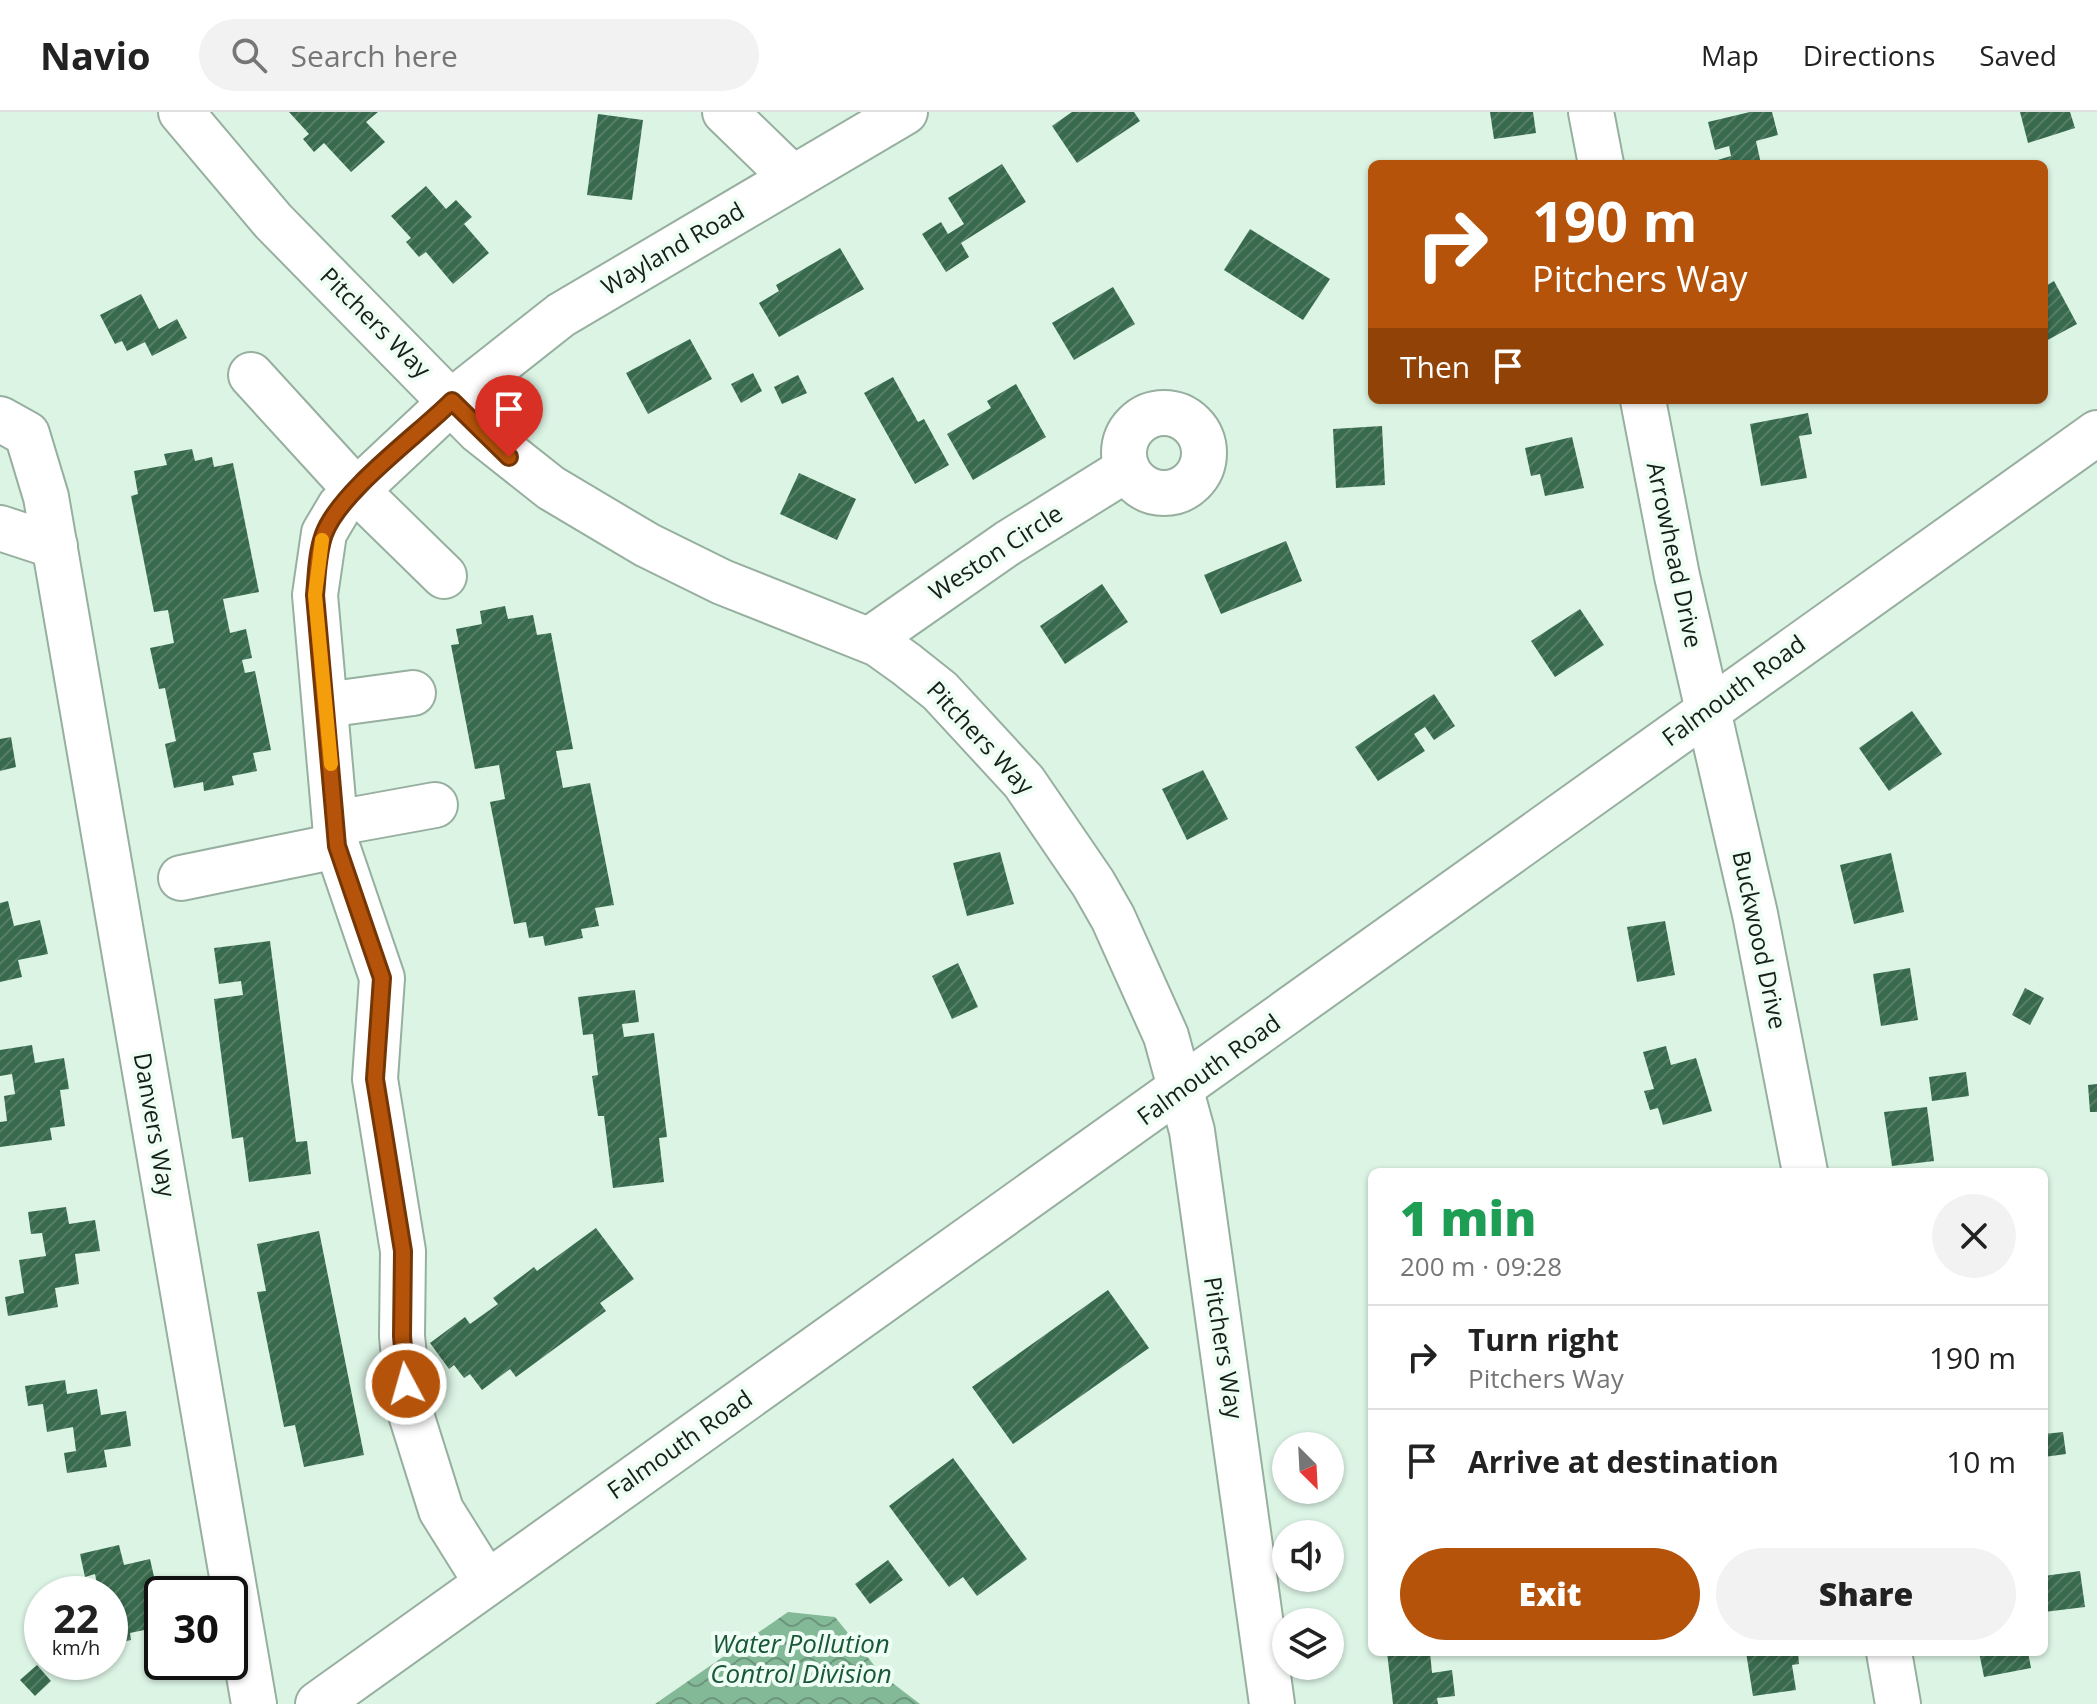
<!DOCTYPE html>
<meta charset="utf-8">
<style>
body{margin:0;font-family:"Open Sans",sans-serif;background:#f2f2f2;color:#222;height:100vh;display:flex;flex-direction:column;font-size:30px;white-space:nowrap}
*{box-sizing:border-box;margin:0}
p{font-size:26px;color:#767676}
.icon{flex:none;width:44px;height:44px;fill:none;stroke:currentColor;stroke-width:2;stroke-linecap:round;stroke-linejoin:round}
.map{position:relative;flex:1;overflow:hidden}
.drawer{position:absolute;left:1368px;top:1056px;width:680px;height:488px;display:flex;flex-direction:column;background:#fff;border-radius:12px;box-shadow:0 2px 6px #0004}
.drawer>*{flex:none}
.guide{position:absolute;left:1368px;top:48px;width:680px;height:244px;border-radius:12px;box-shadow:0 2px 6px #0004;background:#b45309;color:#fff;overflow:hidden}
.needle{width:52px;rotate:156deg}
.controls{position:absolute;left:1272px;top:1320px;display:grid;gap:16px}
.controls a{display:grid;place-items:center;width:72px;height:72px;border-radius:50%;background:#fff;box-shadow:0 2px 6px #0004;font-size:40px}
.speed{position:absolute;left:24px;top:1464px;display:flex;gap:16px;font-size:40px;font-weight:700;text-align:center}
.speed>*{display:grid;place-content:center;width:104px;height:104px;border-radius:50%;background:#fff;box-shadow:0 2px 6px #0004;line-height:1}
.speed small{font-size:20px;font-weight:400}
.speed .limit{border:4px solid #111;border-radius:12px;background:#fff;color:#111}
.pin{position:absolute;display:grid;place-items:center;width:68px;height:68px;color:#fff;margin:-82px -34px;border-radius:50% 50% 50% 0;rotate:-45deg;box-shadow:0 0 8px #0007}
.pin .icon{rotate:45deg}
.me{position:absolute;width:88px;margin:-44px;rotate:354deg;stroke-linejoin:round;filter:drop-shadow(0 0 6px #0008)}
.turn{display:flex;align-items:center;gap:28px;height:168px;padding:0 32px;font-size:36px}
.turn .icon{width:104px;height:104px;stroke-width:2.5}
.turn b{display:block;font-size:56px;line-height:68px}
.then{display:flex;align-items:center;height:76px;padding:0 32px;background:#0003;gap:16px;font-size:30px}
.round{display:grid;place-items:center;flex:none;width:84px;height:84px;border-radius:42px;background:#f2f2f2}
.headline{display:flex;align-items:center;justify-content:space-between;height:136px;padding:0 32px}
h1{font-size:48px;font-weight:800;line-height:60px;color:#1e9e55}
.action{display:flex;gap:16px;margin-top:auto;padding:16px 32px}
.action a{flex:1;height:92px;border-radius:48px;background:#b45309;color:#fff;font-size:32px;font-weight:800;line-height:92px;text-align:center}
.action a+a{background:#f2f2f2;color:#222}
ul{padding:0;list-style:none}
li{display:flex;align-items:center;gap:24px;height:104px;padding:0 32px;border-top:2px solid #e0e0e0}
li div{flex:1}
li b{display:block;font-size:30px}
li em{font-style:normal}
header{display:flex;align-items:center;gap:48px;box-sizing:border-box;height:112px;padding:0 40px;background:#fff;border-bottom:2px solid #e0e0e0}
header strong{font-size:38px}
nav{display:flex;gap:44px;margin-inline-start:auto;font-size:28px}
.search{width:560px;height:72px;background:#f2f2f2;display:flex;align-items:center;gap:20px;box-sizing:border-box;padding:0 28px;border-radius:44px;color:#767676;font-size:30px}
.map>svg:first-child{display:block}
.water{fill:url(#water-waves)}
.building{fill:url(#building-hatch)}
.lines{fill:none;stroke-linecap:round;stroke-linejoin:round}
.minor-casing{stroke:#97af9f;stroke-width:48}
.major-casing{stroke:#97af9f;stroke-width:48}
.minor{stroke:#fff;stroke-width:44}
.major{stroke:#fff;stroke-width:44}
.route-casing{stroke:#753606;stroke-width:20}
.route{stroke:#b45309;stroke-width:14}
.slow{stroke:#f59e0b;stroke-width:14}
.labels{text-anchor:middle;stroke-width:8;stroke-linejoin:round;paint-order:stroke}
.street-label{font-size:24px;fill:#161f19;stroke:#effef4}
.water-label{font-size:26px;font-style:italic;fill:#195737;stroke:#effef4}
</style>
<header>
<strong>Navio</strong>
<div class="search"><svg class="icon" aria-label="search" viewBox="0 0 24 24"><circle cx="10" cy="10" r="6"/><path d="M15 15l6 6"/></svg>Search here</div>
<nav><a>Map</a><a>Directions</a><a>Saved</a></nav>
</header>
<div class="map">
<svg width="2097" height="1592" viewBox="0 0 2097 1592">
<defs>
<pattern id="water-waves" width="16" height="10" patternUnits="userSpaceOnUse" patternTransform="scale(2)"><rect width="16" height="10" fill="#84b998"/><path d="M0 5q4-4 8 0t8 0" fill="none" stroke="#6b967b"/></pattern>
<pattern id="building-hatch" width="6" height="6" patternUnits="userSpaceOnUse" patternTransform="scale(2)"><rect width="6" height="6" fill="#386a4d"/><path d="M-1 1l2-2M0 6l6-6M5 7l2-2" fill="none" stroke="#587e68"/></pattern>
</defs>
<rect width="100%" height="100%" fill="#dbf4e4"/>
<polygon class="water" points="788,1500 835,1505 882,1563 920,1592 655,1592"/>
<g class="building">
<polygon points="289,0 378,0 366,10 385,30 351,60 324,31 314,40 303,27 309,22"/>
<polygon points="1072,0 1134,0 1140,9 1077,51 1052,14"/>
<polygon points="1490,0 1533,0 1536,21 1494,27"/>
<polygon points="1750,0 1772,0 1778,23 1756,29 1761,52 1704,52 1731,44 1729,34 1715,38 1708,10"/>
<polygon points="2020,0 2070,0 2075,16 2028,31"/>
<polygon points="598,2 643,8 632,88 587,83"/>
<polygon points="1002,52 1026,90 961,131 969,145 946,160 922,122 941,110 948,122 964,112 948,86"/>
<polygon points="426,74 446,97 456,88 472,105 464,112 489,141 453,172 426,140 419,145 406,130 411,126 391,104"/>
<polygon points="1250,117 1330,167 1303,208 1224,158"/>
<polygon points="840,136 864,177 779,225 759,191 779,179 776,173"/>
<polygon points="2054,169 2077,212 2044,230 2044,175"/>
<polygon points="1113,175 1135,212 1074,248 1052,211"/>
<polygon points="141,182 159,217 177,207 187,226 152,244 145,230 127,239 122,229 115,232 100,203"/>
<polygon points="690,227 712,267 648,302 626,261"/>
<polygon points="753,261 762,279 741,291 731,272"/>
<polygon points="798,263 807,281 782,292 774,275"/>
<polygon points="893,265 918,310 924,307 949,353 915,372 864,281"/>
<polygon points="1016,272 1046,325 973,368 947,322 991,296 987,289"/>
<polygon points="1808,301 1812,322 1799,324 1807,366 1761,374 1750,312"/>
<polygon points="1382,314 1385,373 1336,376 1333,317"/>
<polygon points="1572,325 1584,376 1545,384 1540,362 1531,364 1525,336"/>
<polygon points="192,337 195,349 212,345 214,355 233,351 259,480 223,487 230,521 246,517 252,546 242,548 245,561 255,559 271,638 253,641 257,659 232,664 234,673 204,679 203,670 174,676 165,632 176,629 165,576 159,577 150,536 174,531 168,498 154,500 131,384 138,382 134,359 167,353 164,342"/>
<polygon points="799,361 856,387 837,428 780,402"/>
<polygon points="1286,429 1302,469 1221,502 1204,463"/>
<polygon points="1102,472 1128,510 1065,552 1040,514"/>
<polygon points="505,494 508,507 533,503 537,523 551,521 573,637 556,639 563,676 590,671 614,793 595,796 599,814 581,817 583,826 545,834 543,824 529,826 526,810 514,812 490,690 505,687 499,653 475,657 451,533 459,532 456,517 482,512 480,499"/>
<polygon points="1580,497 1604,533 1555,565 1531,529"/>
<polygon points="1434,582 1455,614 1434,628 1425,615 1414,622 1425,639 1378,669 1355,635"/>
<polygon points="1912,599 1942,642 1889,679 1859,636"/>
<polygon points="11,625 16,655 0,659 0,627"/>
<polygon points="1203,658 1228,707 1187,728 1162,677"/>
<polygon points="1000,740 1014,792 967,804 953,751"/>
<polygon points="1891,741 1904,800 1854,812 1840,753"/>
<polygon points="8,789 14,814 40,808 48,842 18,848 22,865 0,870 0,791"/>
<polygon points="1665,809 1675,863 1637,870 1627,815"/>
<polygon points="270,829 296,1030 307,1029 311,1062 249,1070 243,1025 232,1027 214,887 243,883 241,869 219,872 214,836"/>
<polygon points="958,851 978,895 952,907 932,864"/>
<polygon points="1910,856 1918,908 1881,914 1873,862"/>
<polygon points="2025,876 2044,886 2030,913 2012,903"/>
<polygon points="635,878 639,910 622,912 624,925 654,921 667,1025 659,1026 664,1070 613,1076 604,1004 598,1004 592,964 598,963 593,922 583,923 578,885"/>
<polygon points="32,933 35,951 64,946 69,977 60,978 65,1014 50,1016 52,1028 0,1035 0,1010 7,1009 4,984 15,982 12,962 0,964 0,938"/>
<polygon points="1666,934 1671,953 1696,946 1712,999 1663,1013 1658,996 1650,998 1644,979 1654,977 1643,940"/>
<polygon points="1966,960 1969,984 1932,989 1929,965"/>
<polygon points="2097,972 2097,1000 2090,1000 2088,973"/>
<polygon points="1927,995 1934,1049 1892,1054 1884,1000"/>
<polygon points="66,1095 69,1112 95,1108 100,1139 75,1142 79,1172 55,1176 58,1195 8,1204 5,1185 24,1181 19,1148 46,1144 42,1121 31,1122 28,1100"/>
<polygon points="596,1116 634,1167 600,1191 606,1199 516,1265 510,1257 482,1278 470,1262 464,1266 454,1253 449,1257 430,1231 465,1205 470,1212 498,1192 493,1186 534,1155 537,1159"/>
<polygon points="319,1119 364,1343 304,1355 295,1313 284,1315 257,1180 266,1179 257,1132"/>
<polygon points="1108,1178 1149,1236 1013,1332 972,1275"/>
<polygon points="65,1268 67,1282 97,1277 101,1303 126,1299 131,1334 104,1338 107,1355 67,1361 64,1341 76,1339 73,1315 47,1320 43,1292 28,1294 25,1274"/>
<polygon points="2063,1320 2066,1342 2044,1345 2044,1322"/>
<polygon points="953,1346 1027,1447 977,1484 963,1465 949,1475 889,1394"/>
<polygon points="119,1433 124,1453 150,1447 157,1478 147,1479 153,1506 147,1507 149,1517 130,1521 131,1528 110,1533 110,1482 99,1482 95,1462 85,1465 80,1442"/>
<polygon points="888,1448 903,1468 870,1492 855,1472"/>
<polygon points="2080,1459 2085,1495 2044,1500 2044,1464"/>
<polygon points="1387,1540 1430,1540 1432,1561 1452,1558 1455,1584 1437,1586 1438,1592 1393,1592"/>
<polygon points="1746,1540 1798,1540 1799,1552 1792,1553 1796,1578 1753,1584"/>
<polygon points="1979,1540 2028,1540 2031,1556 1984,1565"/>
<polygon points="37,1553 51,1569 35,1584 20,1568"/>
</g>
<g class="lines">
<g class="minor-casing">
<g id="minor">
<polyline points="725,0 793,66"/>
<polyline points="1591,0 1601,52"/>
<polyline points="251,263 356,378 444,464"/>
<polyline points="1643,288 1677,464 1755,802 1805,1060"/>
<circle cx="1164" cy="341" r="40"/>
<polyline points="0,307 27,322 46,385 254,1592"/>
<polyline points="0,416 55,434"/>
<polyline points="869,528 1008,431 1127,357"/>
<polyline points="325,593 413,581"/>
<polyline points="336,711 435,693"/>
<polyline points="181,766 337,734"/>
<polyline points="486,1470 441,1398 409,1296 402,1224 403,1139 375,967 382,866 337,734 315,483 324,421 340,394 452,289 561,203 905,0"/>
<polyline points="1889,1540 1898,1592"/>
</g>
</g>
<g class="major-casing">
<g id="major">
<polyline points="181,0 273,109 479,319 551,376 647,433 722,470 878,532 906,552 940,579 1024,670 1093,771 1113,806 1166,924 1192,1019 1272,1592"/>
<polyline points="318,1592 2097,321"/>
</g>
</g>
<use href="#minor" class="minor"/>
<use href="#major" class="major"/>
</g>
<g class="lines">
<g class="route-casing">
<path id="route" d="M 406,1272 L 402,1224 L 403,1139 L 375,967 L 382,866 L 337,734 L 315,483 C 317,463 317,441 324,422 C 340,379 418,323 452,289 L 509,345"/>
</g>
<use href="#route" class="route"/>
<polyline class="slow" points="322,428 315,483 331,652"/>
</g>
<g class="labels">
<g class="street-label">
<text transform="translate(673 137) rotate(-30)" y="8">Wayland Road</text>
<text transform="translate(375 211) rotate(45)" y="8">Pitchers Way</text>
<text transform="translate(996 441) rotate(-33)" y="8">Weston Circle</text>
<text transform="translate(1674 443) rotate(78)" y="8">Arrowhead Drive</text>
<text transform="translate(1734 579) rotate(-36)" y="8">Falmouth Road</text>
<text transform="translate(980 626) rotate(47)" y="8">Pitchers Way</text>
<text transform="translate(1759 828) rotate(78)" y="8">Buckwood Drive</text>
<text transform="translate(1209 958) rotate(-36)" y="8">Falmouth Road</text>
<text transform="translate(154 1013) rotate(80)" y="8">Danvers Way</text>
<text transform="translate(1223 1236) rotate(81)" y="8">Pitchers Way</text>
<text transform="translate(680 1333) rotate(-35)" y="8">Falmouth Road</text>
</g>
<g class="water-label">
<text x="801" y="1541">Water Pollution<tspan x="801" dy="30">Control Division</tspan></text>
</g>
</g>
</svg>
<div class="controls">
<a><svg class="needle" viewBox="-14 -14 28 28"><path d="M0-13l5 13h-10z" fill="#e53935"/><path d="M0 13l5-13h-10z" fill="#767676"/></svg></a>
<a><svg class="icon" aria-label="sound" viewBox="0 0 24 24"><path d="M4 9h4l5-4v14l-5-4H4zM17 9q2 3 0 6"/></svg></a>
<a><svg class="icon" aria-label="layers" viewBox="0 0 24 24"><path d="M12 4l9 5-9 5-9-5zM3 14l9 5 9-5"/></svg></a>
</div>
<div class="speed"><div>22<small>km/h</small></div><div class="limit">30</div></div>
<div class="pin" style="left:509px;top:345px;background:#d93025"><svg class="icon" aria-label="arrive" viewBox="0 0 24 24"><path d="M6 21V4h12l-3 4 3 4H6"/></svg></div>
<svg class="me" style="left:406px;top:1272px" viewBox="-20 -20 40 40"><circle r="17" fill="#b45309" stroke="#fff" stroke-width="3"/><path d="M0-11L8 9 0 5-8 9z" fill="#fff"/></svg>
<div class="guide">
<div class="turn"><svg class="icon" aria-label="right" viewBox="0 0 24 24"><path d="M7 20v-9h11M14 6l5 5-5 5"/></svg><div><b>190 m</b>Pitchers Way</div></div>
<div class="then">Then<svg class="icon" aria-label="arrive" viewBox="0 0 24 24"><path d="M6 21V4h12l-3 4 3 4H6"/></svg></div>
</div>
<section class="drawer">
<div class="headline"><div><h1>1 min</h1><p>200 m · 09:28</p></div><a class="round"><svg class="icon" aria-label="close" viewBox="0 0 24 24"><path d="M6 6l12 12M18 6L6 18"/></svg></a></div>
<ul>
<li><svg class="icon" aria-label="right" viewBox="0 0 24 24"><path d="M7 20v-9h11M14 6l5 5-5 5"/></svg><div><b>Turn right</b><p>Pitchers Way</p></div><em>190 m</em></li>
<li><svg class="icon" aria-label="arrive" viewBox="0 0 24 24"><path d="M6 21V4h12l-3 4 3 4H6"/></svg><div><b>Arrive at destination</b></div><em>10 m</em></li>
</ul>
<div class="action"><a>Exit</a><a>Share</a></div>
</section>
</div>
